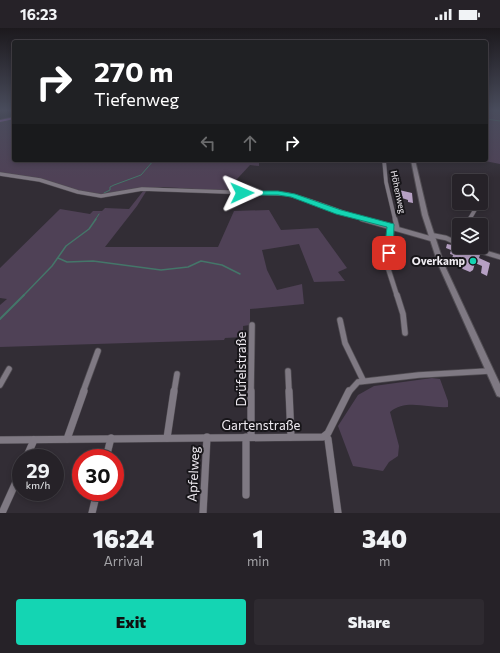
<!DOCTYPE html>
<meta charset="utf-8">
<style>
body{margin:0;font-family:Commissioner,sans-serif;background:#2e2a30;color:#f1f3f6;height:100vh;display:flex;flex-direction:column;font-size:15px;white-space:nowrap}
*{box-sizing:border-box;margin:0}
p{font-size:13px;color:#a4a4a8}
.icon{flex:none;width:22px;height:22px;fill:none;stroke:currentColor;stroke-width:2;stroke-linecap:round;stroke-linejoin:round}
.map{position:relative;height:485px;overflow:hidden}
.details{display:flex;flex-direction:column;background:#262228;flex:1}
.details>*{flex:none}
.hud{position:absolute;left:12px;top:12px;width:476px;height:122px;border-radius:4px;box-shadow:0 2px 6px #0003,0 0 0 1px #423f45;background:#202124;color:#fff;overflow:hidden}
.tools{position:absolute;left:452px;top:146px;display:grid;gap:8px}
.tools a{display:grid;place-items:center;width:36px;height:36px;border-radius:4px;background:#262228;box-shadow:0 2px 6px #0003,0 0 0 1px #423f45;font-size:20px}
.speed{position:absolute;left:12px;top:421px;display:flex;gap:8px;font-size:20px;font-weight:700;text-align:center}
.speed>*{display:grid;place-content:center;width:52px;height:52px;border-radius:50%;background:#262228;box-shadow:0 2px 6px #0003,0 0 0 1px #423f45;line-height:1}
.speed small{font-size:10px;font-weight:400}
.speed .limit{border:6px solid #d22;background:#fff;color:#111}
.pin{position:absolute;display:grid;place-items:center;width:34px;height:34px;color:#fff;margin:-17px;border-radius:8px;box-shadow:0 2px 6px #0006}
.me{position:absolute;width:44px;margin:-22px;rotate:89deg;stroke-linejoin:round;filter:drop-shadow(0 0 3px #0008)}
.turn{display:flex;align-items:center;gap:14px;height:84px;padding:0 16px;font-size:18px}
.turn .icon{width:52px;height:52px;stroke-width:2.5}
.turn b{display:block;font-size:28px;line-height:34px}
.lanes{display:flex;align-items:center;height:38px;padding:0 16px;background:#0003;justify-content:center;gap:20px;direction:ltr}
.lanes .off{opacity:.35}
.eta{display:flex;justify-content:space-evenly;align-items:center;height:68px;text-align:center}
.eta b{font-size:24px;font-weight:800;line-height:28px}
.cta{display:flex;gap:8px;margin-top:auto;padding:8px 16px}
.cta a{flex:1;height:46px;border-radius:4px;background:#14d5b3;color:#111;font-size:16px;font-weight:800;line-height:46px;text-align:center}
.cta a+a{background:#2e2a30;color:#f1f3f6}
.status{display:flex;justify-content:space-between;align-items:center;height:28px;padding:0 20px;background:#262228;direction:ltr}
.status svg{height:11px;fill:currentColor}
.map>svg:first-child{display:block}
.green{fill:#4f4156}
.lines{fill:none;stroke-linecap:round;stroke-linejoin:round}
.stream-far2{stroke:#447669;stroke-width:1}
.stream-far1{stroke:#447669;stroke-width:1.5}
.stream{stroke:#447669;stroke-width:2}
.building{fill:#b6a0c4}
.street-far3-casing{stroke:#514d53;stroke-width:4.5}
.street-far2-casing{stroke:#514d53;stroke-width:6}
.street-far1-casing{stroke:#514d53;stroke-width:7}
.street-casing{stroke:#514d53;stroke-width:8}
.secondary-casing{stroke:#514d53;stroke-width:2}
.highway-casing{stroke:#514d53;stroke-width:2}
.street-far3{stroke:#7f7983;stroke-width:3.5}
.street-far2{stroke:#7f7983;stroke-width:4.5}
.street-far1{stroke:#7f7983;stroke-width:5.5}
.street{stroke:#7f7983;stroke-width:7}
.secondary{fill:#7f7983;fill-rule:evenodd}
.highway{fill:#af6bd3;fill-rule:evenodd}
.route{fill:#14d5b3;stroke:#0d8a74}
.poi-dot{fill:#14d5b3;stroke:#18161a;stroke-width:1.5}
.labels{text-anchor:middle;stroke-width:4;stroke-linejoin:round;paint-order:stroke}
.far-street-label{font-size:9px;fill:#efebf1;stroke:#18161a}
.poi-label{font-size:11px;font-weight:bold;fill:#efebf1;stroke:#18161a;text-anchor:end}
.near-street-label{font-size:13px;fill:#efebf1;stroke:#18161a}
</style>
<div class="status"><b>16:23</b><svg viewBox="0 0 49 12"><path d="M0 12V9h3v3zM5 12V6h3v6zM10 12V3h3v9zM15 12V0h3v12zM26 1h20v11H26zM47 4h2v5h-2z"/></svg></div>
<div class="map">
<svg width="500" height="485" viewBox="0 0 500 485">
<rect width="100%" height="100%" fill="#322d35"/>
<g class="green">
<polygon points="486,82 500,82 500,136 480,132 486,132"/>
<polygon points="14,92 14,132 259,132 259,138 250,137 226,163 163,159 142,161 100,167 79,163 42,151 0,145 0,94"/>
<polygon points="144,162 147,162 137,178 105,219 218,219 234,183 269,182 281,202 318,200 347,240 338,244 345,253 314,254 299,216 262,222 267,242 277,262 302,256 304,276 250,281 250,297 243,298 243,309 225,310 224,312 0,319 0,277 7,271 0,270 0,240 60,181 90,186 93,183 102,183 105,180 129,181"/>
<path d="M 432,350 L 440,351 L 448,373 L 448,379 C 430,381 406,370 390,384 L 399,418 L 398,428 L 389,434 L 383,443 L 353,438 L 338,398 L 358,367 L 374,358 Z"/>
</g>
<g class="lines">
<g class="stream-far2">
<polyline points="486,91 500,93"/>
<polyline points="104,165 110,162 110,159 114,157 141,147 154,132"/>
<polyline points="95,192 99,186"/>
</g>
<g class="stream-far1">
<polyline points="58,230 67,234 93,233 161,242 188,239 201,233 222,237 240,246"/>
<polyline points="23,268 52,238 66,218 89,201 96,191"/>
</g>
<polyline class="stream" points="0,291 24,267"/>
</g>
<g class="building">
<polygon points="399,162 412,165 413,175 408,174 408,172 402,170"/>
<polygon points="447,216 462,219 465,222 480,227 479,230 490,235 487,248 481,245 482,238 475,235 473,242 470,244 458,239 452,231 453,227 450,226 451,222 446,220"/>
</g>
<g class="lines">
<g class="street-far3-casing">
<g id="street-far3">
<polyline points="384,132 386,154 395,192"/>
<path d="M 0,146 L 40,152 L 78,164 L 101,168 L 142,161 L 286,166 C 313,172 339,184 366,192"/>
<polyline points="469,192 479,175"/>
</g>
</g>
<g class="street-far2-casing">
<g id="street-far2">
<polyline points="362,191 432,211"/>
<polyline points="395,191 397,199"/>
<polyline points="466,197 470,191"/>
<polyline points="392,198 388,240 397,268"/>
<polyline points="431,207 446,210 459,216"/>
<polyline points="466,219 500,229"/>
</g>
</g>
<g class="street-far1-casing">
<g id="street-far1">
<polyline points="397,267 403,286 405,305"/>
<polyline points="340,292 345,315 363,352"/>
<polyline points="288,343 289,364"/>
<polyline points="0,357 9,341"/>
<polyline points="83,364 98,323"/>
<polyline points="174,364 177,346"/>
<polyline points="251,364 252,297"/>
<polyline points="349,364 358,354 419,347 489,343"/>
</g>
</g>
<g class="street-casing">
<g id="street">
<polyline points="289,363 291,409"/>
<polyline points="326,408 328,411 338,485"/>
<polyline points="246,409 246,467"/>
<polyline points="251,409 251,363"/>
<polyline points="167,410 174,363"/>
<polyline points="67,411 84,363"/>
<polyline points="0,412 323,409 328,405 349,363"/>
<polyline points="26,430 34,412"/>
<polyline points="106,430 111,410"/>
<polyline points="2,485 21,443"/>
<polyline points="92,485 97,464"/>
<polyline points="203,485 207,409"/>
</g>
</g>
<g class="secondary-casing">
<polygon id="secondary" points="411,132 415,132 428,187 444,236 500,356 500,369 497,368 438,236 422,187"/>
</g>
<g class="highway-casing">
<polygon id="highway" points="14,89 14,91 0,94 0,92"/>
</g>
<use href="#street-far3" class="street-far3"/>
<use href="#street-far2" class="street-far2"/>
<use href="#street-far1" class="street-far1"/>
<use href="#street" class="street"/>
<use href="#secondary" class="secondary"/>
<use href="#highway" class="highway"/>
</g>
<linearGradient id="sky" x2="0" y2="1"><stop stop-color="#1c191d"/><stop offset="0.55" stop-color="#494c5c"/><stop offset="1" stop-color="#494c5c" stop-opacity="0"/></linearGradient>
<rect width="500" height="150" fill="url(#sky)"/>
<polygon class="route" points="278,163 295,166 341,182 394,196 393,225 389,229 384,225 387,199 336,186 291,169 278,167 242,167 238,165 242,163"/>
<circle class="poi-dot" cx="473" cy="233" r="4"/>
<g class="labels">
<g class="far-street-label">
<text transform="translate(398 164) rotate(78)" y="3">Höhenweg</text>
</g>
<g class="poi-label">
<text x="465" y="237">Overkamp</text>
</g>
<g class="near-street-label">
<text transform="translate(241 341) rotate(-90)" y="5">Drüfelstraße</text>
<text x="261" y="402">Gartenstraße</text>
<text transform="translate(193 446) rotate(-87)" y="5">Apfelweg</text>
</g>
</g>
</svg>
<div class="tools">
<a><svg class="icon" aria-label="search" viewBox="0 0 24 24"><circle cx="10" cy="10" r="6"/><path d="M15 15l6 6"/></svg></a>
<a><svg class="icon" aria-label="layers" viewBox="0 0 24 24"><path d="M12 4l9 5-9 5-9-5zM3 14l9 5 9-5"/></svg></a>
</div>
<div class="speed"><div>29<small>km/h</small></div><div class="limit">30</div></div>
<div class="pin" style="left:389px;top:225px;background:#d93025"><svg class="icon" aria-label="arrive" viewBox="0 0 24 24"><path d="M6 21V4h12l-3 4 3 4H6"/></svg></div>
<svg class="me" style="left:242px;top:165px" viewBox="-20 -20 40 40"><path d="M0-17L14 15 0 8-14 15z" fill="#14d5b3" stroke="#fff" stroke-width="4"/></svg>
<div class="hud">
<div class="turn"><svg class="icon" aria-label="right" viewBox="0 0 24 24"><path d="M7 20v-9h11M14 6l5 5-5 5"/></svg><div><b>270 m</b>Tiefenweg</div></div>
<div class="lanes"><svg class="icon off" aria-label="left" viewBox="0 0 24 24"><path d="M17 20v-9H6M10 6l-5 5 5 5"/></svg><svg class="icon off" aria-label="ahead" viewBox="0 0 24 24"><path d="M12 20V5M6 11l6-6 6 6"/></svg><svg class="icon" aria-label="right" viewBox="0 0 24 24"><path d="M7 20v-9h11M14 6l5 5-5 5"/></svg></div>
</div>
</div>
<section class="details">
<div class="eta">
<div><b>16:24</b><p>Arrival</p></div>
<div><b>1</b><p>min</p></div>
<div><b>340</b><p>m</p></div>
</div>
<div class="cta"><a>Exit</a><a>Share</a></div>
</section>
